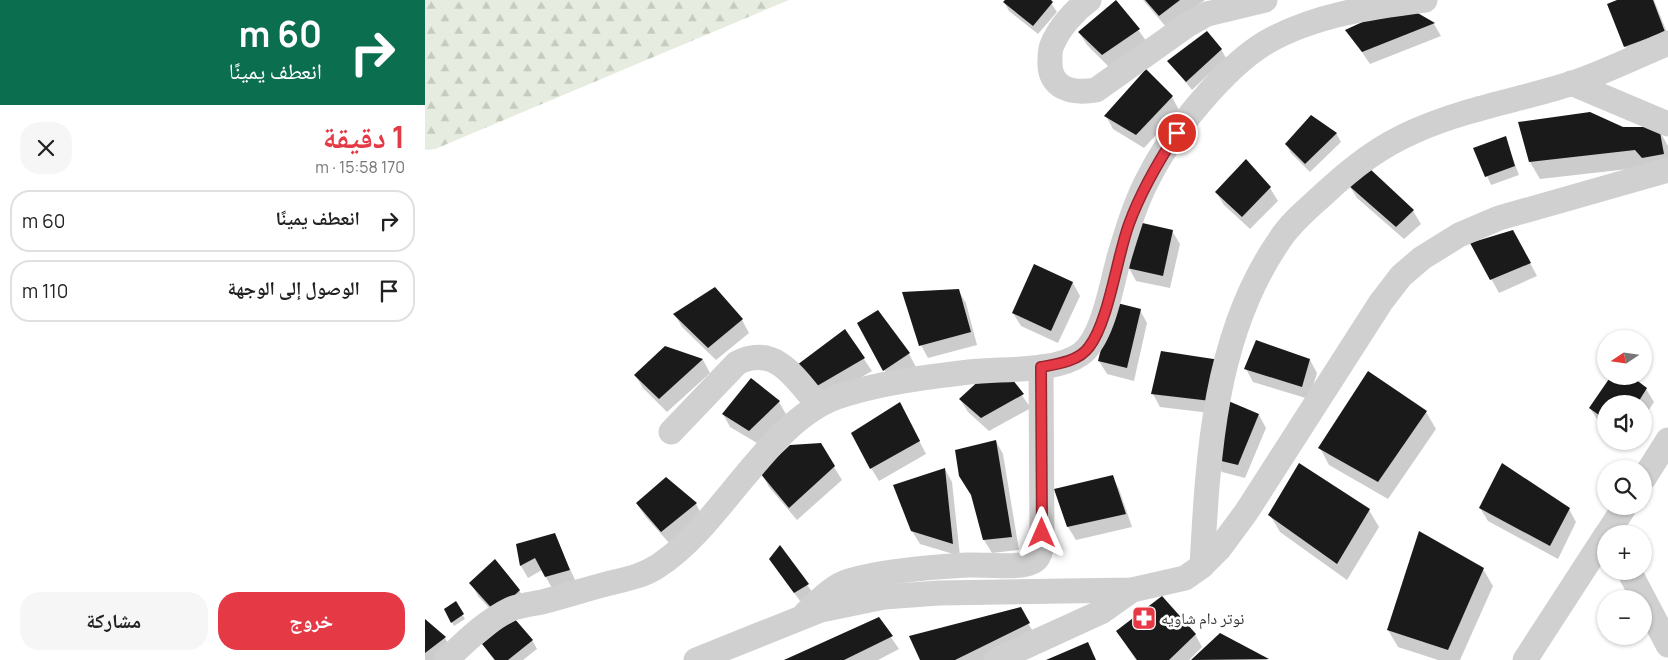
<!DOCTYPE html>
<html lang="ar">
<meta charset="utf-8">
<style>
body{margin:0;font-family:Manrope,"Noto Naskh Arabic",sans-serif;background:#f6f6f6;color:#222;direction:rtl;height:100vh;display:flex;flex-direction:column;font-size:19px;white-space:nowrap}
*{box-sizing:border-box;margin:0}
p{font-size:16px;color:#767676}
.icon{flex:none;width:28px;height:28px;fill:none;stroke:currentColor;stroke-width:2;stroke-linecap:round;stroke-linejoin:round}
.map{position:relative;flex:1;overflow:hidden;direction:ltr}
.details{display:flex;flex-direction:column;background:#fff;width:425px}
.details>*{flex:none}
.hud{background:#0b6e4f;color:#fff;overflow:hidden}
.needle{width:32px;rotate:257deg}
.buttons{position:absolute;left:1172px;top:330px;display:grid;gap:10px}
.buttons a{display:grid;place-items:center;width:55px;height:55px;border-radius:50%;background:#fff;box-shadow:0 1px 4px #0004;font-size:25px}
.pin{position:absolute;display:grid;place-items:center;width:42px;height:42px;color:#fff;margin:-21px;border:2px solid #fff;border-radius:50%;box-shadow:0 1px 5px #0007}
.me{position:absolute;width:55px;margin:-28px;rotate:0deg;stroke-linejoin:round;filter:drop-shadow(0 0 4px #0008)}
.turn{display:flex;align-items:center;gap:18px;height:105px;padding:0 20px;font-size:22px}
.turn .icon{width:65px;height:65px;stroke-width:2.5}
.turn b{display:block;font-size:35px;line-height:42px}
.round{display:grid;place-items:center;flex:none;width:52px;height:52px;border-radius:20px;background:#f6f6f6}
.overview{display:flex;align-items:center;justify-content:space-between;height:85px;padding:0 20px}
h1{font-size:30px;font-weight:700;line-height:38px;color:#e63946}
.button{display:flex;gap:10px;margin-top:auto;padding:10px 20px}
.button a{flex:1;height:58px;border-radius:20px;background:#e63946;color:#fff;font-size:20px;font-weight:700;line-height:58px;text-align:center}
.button a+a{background:#f6f6f6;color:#222}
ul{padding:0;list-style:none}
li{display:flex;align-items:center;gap:15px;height:62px;margin:0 10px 8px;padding:0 10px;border:2px solid #e0e0e0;border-radius:20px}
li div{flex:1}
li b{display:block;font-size:19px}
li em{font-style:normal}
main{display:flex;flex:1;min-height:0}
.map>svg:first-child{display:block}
.forest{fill:url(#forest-firs)}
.shadow{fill:#0003}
.building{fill:#1a1a1a}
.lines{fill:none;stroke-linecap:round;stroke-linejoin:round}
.minor{stroke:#d0d0d0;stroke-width:25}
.route-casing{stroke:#96252e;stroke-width:12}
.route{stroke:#e63946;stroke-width:9}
.labels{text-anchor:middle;stroke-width:5;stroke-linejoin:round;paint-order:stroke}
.poi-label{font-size:16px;fill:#333;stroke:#fff;text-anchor:start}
</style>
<main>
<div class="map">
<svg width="1243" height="660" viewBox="0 0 1243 660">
<defs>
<pattern id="forest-firs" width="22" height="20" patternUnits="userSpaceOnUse" patternTransform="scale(1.25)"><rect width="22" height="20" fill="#e6ecdf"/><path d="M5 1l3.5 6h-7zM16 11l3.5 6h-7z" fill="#c6cbc0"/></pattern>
</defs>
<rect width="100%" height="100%" fill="#fff"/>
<polygon class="forest" points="0,0 364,0 10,149 0,150"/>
<g class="shadow">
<polygon points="581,0 624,0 632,12 613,34 584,11 579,2"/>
<polygon points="718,0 780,0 742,28"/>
<polygon points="1195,0 1229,0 1243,35 1208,59 1200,46"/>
<polygon points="692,1 722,42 685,68 662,45 654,32"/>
<polygon points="977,5 1009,24 1016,36 945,64 922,30"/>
<polygon points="796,49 801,58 767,90 744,61"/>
<polygon points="747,97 754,110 719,148 688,129 681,116"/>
<polygon points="1095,123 1233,128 1243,146 1243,172 1221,167 1115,179 1105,162"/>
<polygon points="911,133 916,142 885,172 866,153 861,144"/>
<polygon points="1080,138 1094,175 1066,185 1050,149"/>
<polygon points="924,185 988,211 996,224 979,239 932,198"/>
<polygon points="845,188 853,201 825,229 799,205 791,192"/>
<polygon points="747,231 755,244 745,288 711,281 704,268"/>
<polygon points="1047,244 1095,244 1112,276 1074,293"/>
<polygon points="610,266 648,283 655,296 633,343 596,326 588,313"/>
<polygon points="533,290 541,303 552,345 503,358 496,345"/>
<polygon points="715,310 722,323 709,381 682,374 674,361"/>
<polygon points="250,315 317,320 324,333 291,360 257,327"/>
<polygon points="433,324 484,354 491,367 467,383"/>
<polygon points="420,331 447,371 400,398 381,378"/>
<polygon points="240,347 278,360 285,373 242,412 218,388 210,375"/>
<polygon points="885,360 892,373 884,399 828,382 821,369"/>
<polygon points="794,361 793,414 735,407 728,394"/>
<polygon points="582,375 606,408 564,431 543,412 535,399"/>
<polygon points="1221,389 1229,402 1219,417 1219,404 1181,404 1181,427 1173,421 1165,408"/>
<polygon points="354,402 361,414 332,443 305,427 298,414"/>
<polygon points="1001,412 1011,429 963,499 904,465 895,448"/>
<polygon points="834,415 841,428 820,478 797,472 789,459"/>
<polygon points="482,417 501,454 454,481 446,468"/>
<polygon points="571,441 578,454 594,550 567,553 559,540 548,496"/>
<polygon points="395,444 417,480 372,520 344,487 337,474"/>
<polygon points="520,469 527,482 535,556 495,544 487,531"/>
<polygon points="687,476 694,489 707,527 651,540 643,527 630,490"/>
<polygon points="241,479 271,504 278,517 245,544 220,516 212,504"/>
<polygon points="1055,508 1144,509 1151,522 1133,559 1063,521"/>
<polygon points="944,510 954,527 922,580 855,532 845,515"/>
<polygon points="129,535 152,584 128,590 117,570 103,578 96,566 92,545"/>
<polygon points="355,547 388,593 375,601 351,568"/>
<polygon points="1058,569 1068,586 1035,660 1013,660 973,647 963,630"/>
<polygon points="46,583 94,590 102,603 82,623 107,640 112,649 98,660 69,660 64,653 59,644 81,626 53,596"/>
<polygon points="30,603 40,619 29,626 20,609"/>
<polygon points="595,609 611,637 564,660 496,660"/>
<polygon points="453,618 474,649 453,660 362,660"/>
<polygon points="0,621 20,638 27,651 15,660 0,660"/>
<polygon points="692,631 770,634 777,647 764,660 711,660"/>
<polygon points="795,635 843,660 768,660"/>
</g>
<g class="building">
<polygon points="580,0 626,0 628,2 608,26 578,2"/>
<polygon points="691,0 715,29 677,55 653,32"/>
<polygon points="720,0 755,0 734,16"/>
<polygon points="1192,0 1228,0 1240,32 1199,47 1182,4"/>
<polygon points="977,4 1010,23 937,52 920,30"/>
<polygon points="782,31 797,49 761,82 742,61"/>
<polygon points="721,69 748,96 711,135 679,116"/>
<polygon points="1165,112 1198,127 1234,127 1239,154 1217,158 1210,150 1104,162 1093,122"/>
<polygon points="886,115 912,133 880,164 860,144"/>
<polygon points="1081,136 1090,166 1060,177 1048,148"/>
<polygon points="821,159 846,187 817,217 790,192"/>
<polygon points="944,168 989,210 971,227 923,185"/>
<polygon points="713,222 748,230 738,276 702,268"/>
<polygon points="1088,230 1106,263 1065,280 1045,243"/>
<polygon points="609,264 648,282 626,331 587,313"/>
<polygon points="290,287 318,319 283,348 248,314"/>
<polygon points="534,289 546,332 494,346 477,292"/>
<polygon points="688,302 716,309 702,368 673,361"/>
<polygon points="453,310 485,353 458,371 432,323"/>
<polygon points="420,329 440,358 392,386 372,365"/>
<polygon points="831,340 885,359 877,387 819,369"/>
<polygon points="240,346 278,359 234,399 209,375"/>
<polygon points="736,351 795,360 786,401 726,394"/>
<polygon points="943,371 1002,411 953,482 893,448"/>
<polygon points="583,374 599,394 556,418 534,399 559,376"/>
<polygon points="1186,376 1206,376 1222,388 1212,404 1181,404 1181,420 1164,408"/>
<polygon points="326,378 355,401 324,431 297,414"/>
<polygon points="801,400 834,414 813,465 788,459"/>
<polygon points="475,402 495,441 445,469 426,433"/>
<polygon points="571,440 587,537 558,540 546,495 534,476 530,450"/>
<polygon points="396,443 410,466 364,508 335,473 365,445"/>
<polygon points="874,463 945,509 912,564 843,515"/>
<polygon points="1077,463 1145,508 1125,546 1054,508"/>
<polygon points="520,468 528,544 486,531 468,485"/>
<polygon points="688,475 701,514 642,527 629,489"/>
<polygon points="241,477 272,503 236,532 211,503"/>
<polygon points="994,531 1059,568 1023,650 962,630"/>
<polygon points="130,533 145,570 120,577 110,558 95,566 91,544"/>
<polygon points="355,545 384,584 369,593 344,559"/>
<polygon points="70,559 95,590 71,613 44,583"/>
<polygon points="737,596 771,634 744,660 712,660 691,631"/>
<polygon points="31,601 39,614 26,623 19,609"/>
<polygon points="596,607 605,623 530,660 495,660 484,636"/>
<polygon points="454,617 468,636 419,660 359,660"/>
<polygon points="89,618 108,640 83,660 70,660 57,644"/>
<polygon points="0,619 21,637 0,653"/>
<polygon points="795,633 844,659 766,660"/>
<polygon points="663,642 671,660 621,660"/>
</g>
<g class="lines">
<g class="minor">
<path d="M 664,0 C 649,11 634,28 627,45 C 625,49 625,55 625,60 C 623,89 648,94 671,90 L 761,26 L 782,14 L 840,0"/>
<polyline points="1146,83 1243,124"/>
<path d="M 246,432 L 312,363 C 350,343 371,379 393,405"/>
<polyline points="1219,478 1243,440"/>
<polyline points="1182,534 1200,506"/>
<path d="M 777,566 C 783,456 789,335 854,241 C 865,223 885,207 900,193 C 928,167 955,146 990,131 C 1039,109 1094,100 1145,84 C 1178,73 1211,57 1243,43"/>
<polyline points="1204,571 1243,645"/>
<path d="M 381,613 C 393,602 407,586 424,581 C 457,571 506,567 542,565 C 559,564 593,569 607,562 C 614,559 615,553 617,546 L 616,367"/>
<path d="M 21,660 C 41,641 61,621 86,609 C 96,605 107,604 117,602 C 140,596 162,589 185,583 C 202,579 218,576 233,566 C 296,526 342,422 412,397 C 453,383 501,377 544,372 C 576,368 630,373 656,354 C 679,337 687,281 695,254 C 703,228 711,201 724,177 C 746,133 799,68 840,43 C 888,15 946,7 1000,0"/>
<polyline points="271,660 396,610 459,597 514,593 707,590 760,578 777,566 794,549 822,511 956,302 976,276 997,258 1034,235 1074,218 1243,170"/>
<polyline points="571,660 676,612 707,590"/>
<polyline points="1100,660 1181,535"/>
</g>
</g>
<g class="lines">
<g class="route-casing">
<path id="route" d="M 617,533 L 616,367 C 633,364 654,361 664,347 C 684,321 692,256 704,224 C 716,191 733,162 752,133"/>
</g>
<use href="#route" class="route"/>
</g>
<defs>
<g id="pharmacy-square" transform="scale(1.25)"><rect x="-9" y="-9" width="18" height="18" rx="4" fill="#e63946" stroke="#fff"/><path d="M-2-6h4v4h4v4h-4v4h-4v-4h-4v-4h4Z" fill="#fff"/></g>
</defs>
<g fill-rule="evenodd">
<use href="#pharmacy-square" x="719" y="618"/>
</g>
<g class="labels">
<g class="poi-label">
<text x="736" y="624">نوتر دام شاويه</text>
</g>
</g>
</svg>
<div class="buttons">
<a><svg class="needle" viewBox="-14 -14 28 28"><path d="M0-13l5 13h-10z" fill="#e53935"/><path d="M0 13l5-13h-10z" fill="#767676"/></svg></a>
<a><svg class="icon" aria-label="sound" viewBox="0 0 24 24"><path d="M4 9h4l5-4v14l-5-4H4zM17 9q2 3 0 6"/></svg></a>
<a><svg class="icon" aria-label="search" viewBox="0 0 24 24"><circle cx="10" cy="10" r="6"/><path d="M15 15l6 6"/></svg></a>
<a>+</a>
<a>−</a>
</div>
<div class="pin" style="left:752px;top:133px;background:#d93025"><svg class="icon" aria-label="arrive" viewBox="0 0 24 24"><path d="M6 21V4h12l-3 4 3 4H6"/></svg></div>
<svg class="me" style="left:617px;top:533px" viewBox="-20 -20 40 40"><path d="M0-17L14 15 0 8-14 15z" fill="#e63946" stroke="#fff" stroke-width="4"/></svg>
</div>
<section class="details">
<div class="hud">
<div class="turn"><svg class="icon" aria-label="right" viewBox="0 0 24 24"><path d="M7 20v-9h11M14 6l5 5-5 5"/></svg><div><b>60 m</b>انعطف يمينًا</div></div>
</div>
<div class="overview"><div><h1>1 دقيقة</h1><p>170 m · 15:58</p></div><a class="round"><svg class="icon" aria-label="close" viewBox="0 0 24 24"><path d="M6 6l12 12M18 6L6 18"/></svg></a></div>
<ul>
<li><svg class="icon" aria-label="right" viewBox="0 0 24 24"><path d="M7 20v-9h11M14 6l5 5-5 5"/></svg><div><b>انعطف يمينًا</b></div><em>60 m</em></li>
<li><svg class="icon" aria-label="arrive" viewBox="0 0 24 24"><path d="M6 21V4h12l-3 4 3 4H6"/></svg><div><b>الوصول إلى الوجهة</b></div><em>110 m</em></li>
</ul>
<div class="button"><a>خروج</a><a>مشاركة</a></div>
</section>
</main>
